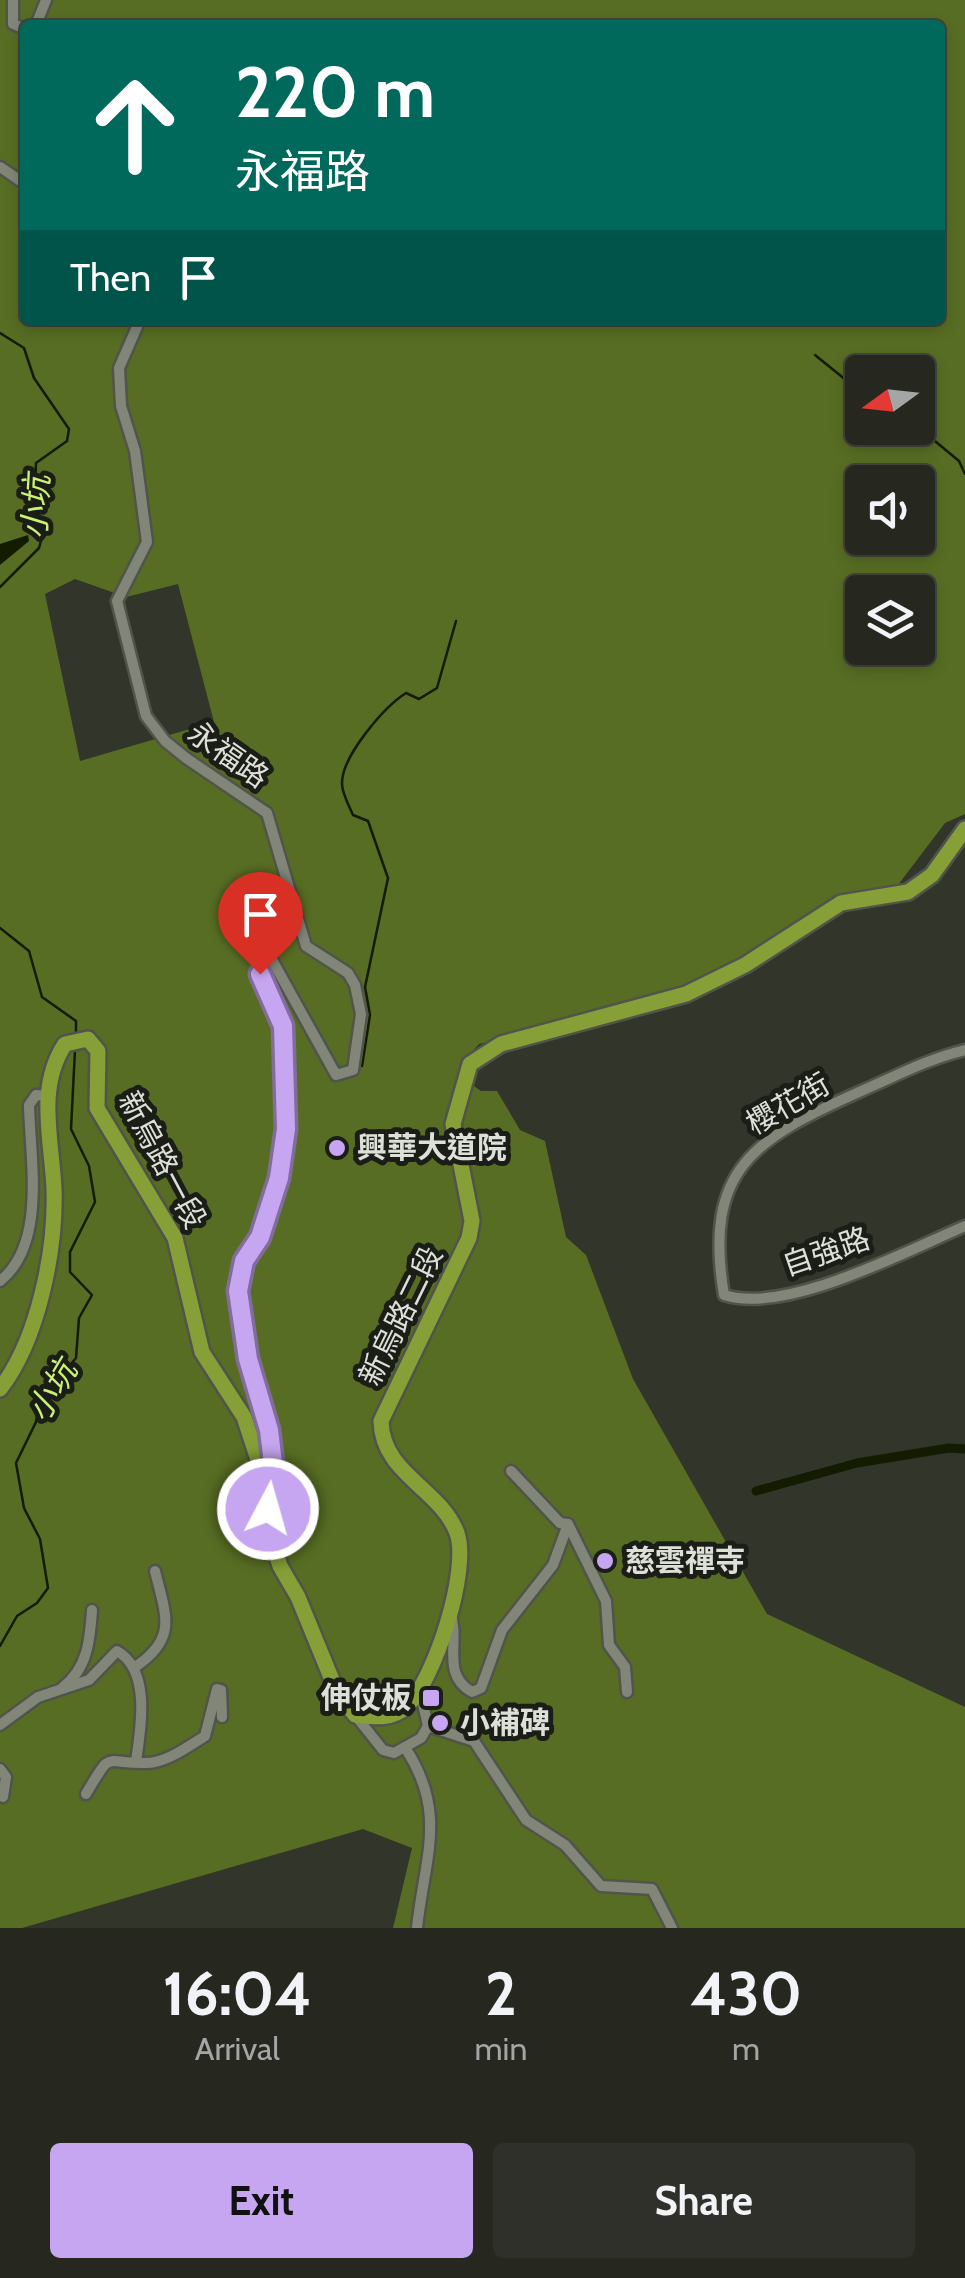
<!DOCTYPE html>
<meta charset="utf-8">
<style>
body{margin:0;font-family:Cabin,"Noto Sans TC",sans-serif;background:#2e3029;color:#f1f3f6;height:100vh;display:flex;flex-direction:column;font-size:38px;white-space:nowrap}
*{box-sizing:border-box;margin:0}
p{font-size:32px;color:#a4a6a5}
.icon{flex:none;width:55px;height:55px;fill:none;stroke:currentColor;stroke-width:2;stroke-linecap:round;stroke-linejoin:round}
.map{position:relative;height:1928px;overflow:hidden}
.sheet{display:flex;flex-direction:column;background:#262820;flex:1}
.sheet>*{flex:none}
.hud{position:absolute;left:20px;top:20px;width:925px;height:305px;border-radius:10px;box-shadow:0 5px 15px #0003,0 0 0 2px #42443e;background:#00695c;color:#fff;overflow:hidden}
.needle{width:65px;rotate:255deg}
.controls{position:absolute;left:845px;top:355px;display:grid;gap:20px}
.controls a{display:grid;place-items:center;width:90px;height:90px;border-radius:10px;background:#262820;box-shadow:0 5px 15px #0003,0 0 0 2px #42443e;font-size:50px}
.pin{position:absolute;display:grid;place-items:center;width:85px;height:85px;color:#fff;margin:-102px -42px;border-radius:50% 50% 50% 0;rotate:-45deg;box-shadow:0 0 10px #0007}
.pin .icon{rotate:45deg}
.me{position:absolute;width:110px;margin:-55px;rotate:6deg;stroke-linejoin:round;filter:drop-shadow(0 0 8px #0008)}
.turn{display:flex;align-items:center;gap:35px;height:210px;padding:0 50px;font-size:45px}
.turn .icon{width:130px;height:130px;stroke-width:2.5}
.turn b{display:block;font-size:70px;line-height:85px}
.then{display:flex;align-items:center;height:95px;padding:0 50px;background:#0003;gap:20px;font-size:38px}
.eta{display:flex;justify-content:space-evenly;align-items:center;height:170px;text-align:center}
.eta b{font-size:60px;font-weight:800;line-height:70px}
.cta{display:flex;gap:20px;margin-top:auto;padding:20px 50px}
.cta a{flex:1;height:115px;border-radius:10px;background:#c6a6f0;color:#111;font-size:40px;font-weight:800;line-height:115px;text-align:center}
.cta a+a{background:#2e3029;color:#f1f3f6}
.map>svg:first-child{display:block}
.forest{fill:#576d23;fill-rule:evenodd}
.water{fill:#131b00}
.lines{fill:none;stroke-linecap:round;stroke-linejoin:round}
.stream{stroke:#131b00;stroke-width:2.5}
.canal{stroke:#131b00;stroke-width:9}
.minor-casing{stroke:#51544a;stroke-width:15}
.primary-casing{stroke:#51544a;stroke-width:20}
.minor{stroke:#818679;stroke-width:10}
.primary{stroke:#869f36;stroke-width:15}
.route-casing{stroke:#816c9c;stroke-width:25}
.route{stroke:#c6a6f0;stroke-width:18}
.poi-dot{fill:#c6a6f0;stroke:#1b1d17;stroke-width:4}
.labels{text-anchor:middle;stroke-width:10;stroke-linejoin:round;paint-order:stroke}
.street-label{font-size:30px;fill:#dde0d9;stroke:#1b1d17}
.poi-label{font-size:30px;font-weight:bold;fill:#dde0d9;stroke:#1b1d17;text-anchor:start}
.water-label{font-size:32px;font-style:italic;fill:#cbf275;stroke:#1b1d17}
</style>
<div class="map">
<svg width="965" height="1928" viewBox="0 0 965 1928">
<rect width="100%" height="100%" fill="#32362a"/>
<path class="forest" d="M 0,0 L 965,0 L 965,814 L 945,823 L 898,885 L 841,894 L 732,965 L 688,985 L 553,1028 L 479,1044 L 464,1060 L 461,1077 L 481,1091 L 497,1091 L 520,1130 L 545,1141 L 566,1237 L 586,1255 L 633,1379 L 767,1614 L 965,1707 L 965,1928 L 393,1928 L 412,1848 L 363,1829 L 22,1928 L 0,1928 ZM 25,25 L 940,25 L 940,320 L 25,320 ZM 862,372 L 918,372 L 918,428 L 862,428 ZM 862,482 L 918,482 L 918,538 L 862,538 ZM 75,579 L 126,597 L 178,584 L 214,722 L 80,761 L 45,594 ZM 862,592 L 918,592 L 918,648 L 862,648 Z"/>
<polygon class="water" points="28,535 29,541 0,565 0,544"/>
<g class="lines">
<g class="stream">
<polyline points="0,333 24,348 34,378 69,429 67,441 36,463 34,516 42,537 39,548 0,587"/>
<polyline points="815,355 862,393"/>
<polyline points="918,427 959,461 965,474"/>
<polyline points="0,928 29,951 42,997 76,1021 76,1037"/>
<path d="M 362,1066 L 370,1015 L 365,987 L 388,878 L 368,821 L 353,815 C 349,806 342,793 342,784 C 341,757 384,707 406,693 L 419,699 L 437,688 L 456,621"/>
<polyline points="0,1646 17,1616 37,1603 48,1588 40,1539 24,1508 16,1463 36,1422 39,1402 76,1358 79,1318 92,1295 70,1272 70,1252 95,1202 89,1166 71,1129 75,1050"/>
</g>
<polyline class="canal" points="756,1491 857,1463 949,1448 965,1449"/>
<g class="minor-casing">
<g id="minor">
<polyline points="13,0 13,24 25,29"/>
<polyline points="36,25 46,0"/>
<polyline points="0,167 25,184"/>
<polyline points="140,320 119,368 121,406 135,451 147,542 117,601 146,716 165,741 186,758 267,813 306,946 348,973 355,985 361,1014 353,1070 336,1075 271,958 258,962 283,1026 286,1129 279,1178 260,1237 245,1261 238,1291 248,1359 269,1430 273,1473 265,1481"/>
<path d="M 965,1050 C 927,1059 894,1077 859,1092 C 754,1139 703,1169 724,1295 C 786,1315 906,1251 965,1226"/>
<path d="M 0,1281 C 47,1244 30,1158 29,1105 L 36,1095 L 48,1096"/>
<polyline points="511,1471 560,1523 568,1524"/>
<path d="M 450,1612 C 461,1641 440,1674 472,1692 L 481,1688 L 502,1630 L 553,1565 L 568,1524 L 606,1601 L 609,1645 L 625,1667 L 627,1692"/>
<path d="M 135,1667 C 178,1638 166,1616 155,1571"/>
<path d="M 63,1687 C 88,1668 90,1639 92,1610"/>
<polyline points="420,1691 428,1726 474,1741 526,1820 565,1845 601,1886 652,1889 672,1928"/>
<polyline points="355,1715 383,1750 394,1753 421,1738 428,1726"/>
<path d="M 0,1725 L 38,1697 L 89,1680 L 117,1651 C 151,1670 141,1728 136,1761"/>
<path d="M 406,1749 C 448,1814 424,1859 417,1928"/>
<polyline points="0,1769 6,1777 3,1797"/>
<path d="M 86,1794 C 113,1748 102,1764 147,1763 C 166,1763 189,1746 205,1736 L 217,1689 L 221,1690 L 222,1717"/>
</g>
</g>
<g class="primary-casing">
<path id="primary" d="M 0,1389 C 38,1340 56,1251 54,1189 C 52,1140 36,1088 65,1044 L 88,1039 L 98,1051 L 97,1108 L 175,1238 L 202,1352 L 244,1417 L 265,1481 L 271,1537 L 280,1566 L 298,1597 L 337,1692 L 355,1715 C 374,1717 391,1720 406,1707 C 435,1680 470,1569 457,1533 C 440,1488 382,1474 381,1421 L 469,1238 L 472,1221 L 453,1124 L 470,1064 L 501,1044 L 686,994 L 745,965 L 841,903 L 908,892 L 932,875 L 965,829"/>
</g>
<use href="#minor" class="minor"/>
<use href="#primary" class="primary"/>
</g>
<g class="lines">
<g class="route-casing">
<polyline id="route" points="260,974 283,1026 286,1129 279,1178 260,1237 244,1261 238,1291 248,1359 269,1430 274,1472 265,1481 268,1509"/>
</g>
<use href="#route" class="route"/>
</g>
<g class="poi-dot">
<circle cx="337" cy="1148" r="10"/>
<circle cx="605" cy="1561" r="10"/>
<rect x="421" y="1688" width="20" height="20" rx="5"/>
<circle cx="440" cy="1723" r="10"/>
</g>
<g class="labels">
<g class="street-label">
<text transform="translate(228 755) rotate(35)" y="10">永福路</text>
<text transform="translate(788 1104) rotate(-30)" y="10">櫻花街</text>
<text transform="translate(162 1160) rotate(62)" y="10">新烏路一段</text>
<text transform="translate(826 1252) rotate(-19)" y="10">自強路</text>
<text transform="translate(401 1316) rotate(-64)" y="10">新烏路二段</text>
</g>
<g class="poi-label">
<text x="357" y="1158">興華大道院</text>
<text x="625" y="1571">慈雲禪寺</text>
<text x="411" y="1708" text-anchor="end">伸仗板</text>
<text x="460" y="1733">小補碑</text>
</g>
<g class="water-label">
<text transform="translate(36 507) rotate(-87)" y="11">小坑</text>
<text transform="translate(52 1391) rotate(-59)" y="11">小坑</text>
</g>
</g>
</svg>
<div class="controls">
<a><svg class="needle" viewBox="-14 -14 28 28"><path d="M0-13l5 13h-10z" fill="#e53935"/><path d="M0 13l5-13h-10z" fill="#a4a6a5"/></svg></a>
<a><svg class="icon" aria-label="sound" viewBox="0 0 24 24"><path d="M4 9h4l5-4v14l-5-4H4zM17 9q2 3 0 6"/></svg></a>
<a><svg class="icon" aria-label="layers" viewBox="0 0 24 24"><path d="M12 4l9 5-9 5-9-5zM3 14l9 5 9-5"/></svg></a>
</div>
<div class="pin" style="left:260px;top:974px;background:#d93025"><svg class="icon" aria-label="arrive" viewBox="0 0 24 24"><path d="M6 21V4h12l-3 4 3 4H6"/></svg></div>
<svg class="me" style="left:268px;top:1509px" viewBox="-20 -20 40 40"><circle r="17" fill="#c6a6f0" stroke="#fff" stroke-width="3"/><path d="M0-11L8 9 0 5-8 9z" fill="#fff"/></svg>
<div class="hud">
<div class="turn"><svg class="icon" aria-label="ahead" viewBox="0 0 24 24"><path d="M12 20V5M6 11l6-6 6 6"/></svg><div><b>220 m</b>永福路</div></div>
<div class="then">Then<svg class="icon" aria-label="arrive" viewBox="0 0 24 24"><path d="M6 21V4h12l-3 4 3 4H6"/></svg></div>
</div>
</div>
<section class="sheet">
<div class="eta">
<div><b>16:04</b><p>Arrival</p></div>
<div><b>2</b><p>min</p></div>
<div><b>430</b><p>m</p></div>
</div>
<div class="cta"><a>Exit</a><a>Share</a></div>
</section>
